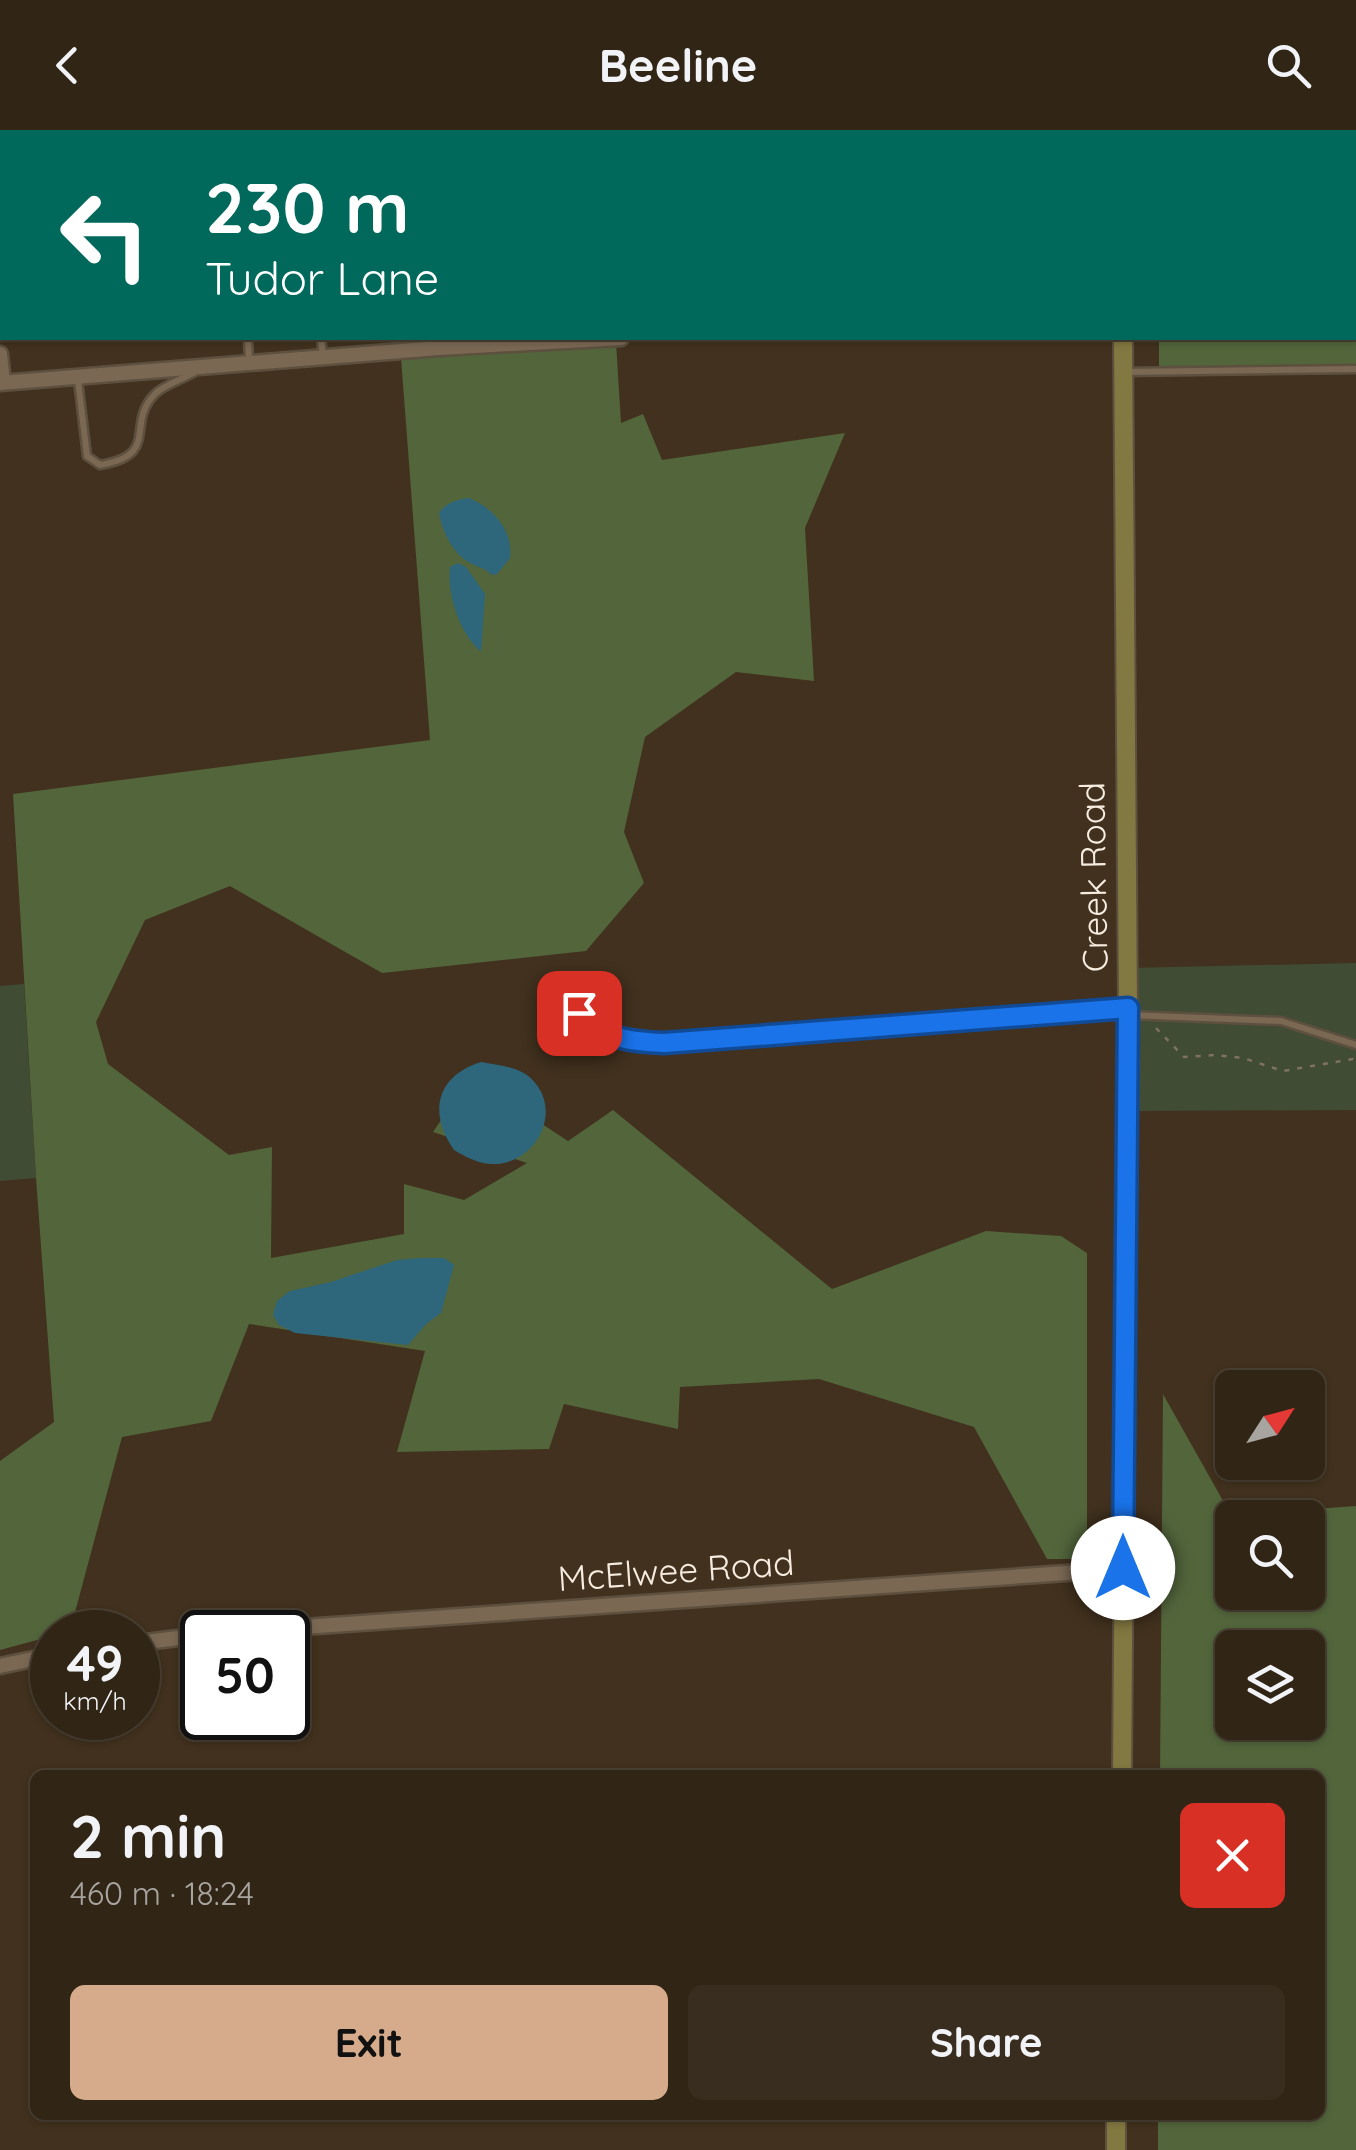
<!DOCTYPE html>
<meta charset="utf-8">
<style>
body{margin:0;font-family:Quicksand,sans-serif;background:#392d1f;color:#f1f3f6;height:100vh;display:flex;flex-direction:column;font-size:38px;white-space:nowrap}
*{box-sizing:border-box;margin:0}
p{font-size:32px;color:#a8a5a1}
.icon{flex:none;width:55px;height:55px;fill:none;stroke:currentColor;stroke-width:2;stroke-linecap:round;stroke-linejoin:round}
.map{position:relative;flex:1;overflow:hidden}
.drawer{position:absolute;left:30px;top:1640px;width:1295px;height:350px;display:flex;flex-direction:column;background:#312516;border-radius:15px;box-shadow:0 2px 8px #0004,0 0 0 2px #4c4235}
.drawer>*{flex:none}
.top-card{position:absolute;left:0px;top:0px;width:1358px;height:210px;box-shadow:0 2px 8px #0004,0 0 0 2px #4c4235;background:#00695c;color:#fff;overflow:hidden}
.needle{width:65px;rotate:54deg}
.tools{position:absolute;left:1215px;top:1240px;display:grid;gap:20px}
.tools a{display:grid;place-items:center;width:110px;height:110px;border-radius:15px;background:#312516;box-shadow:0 2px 8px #0004,0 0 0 2px #4c4235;font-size:50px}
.speed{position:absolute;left:30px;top:1480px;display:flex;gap:20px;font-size:50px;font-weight:700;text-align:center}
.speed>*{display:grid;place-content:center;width:130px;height:130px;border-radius:50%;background:#312516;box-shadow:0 2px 8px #0004,0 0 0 2px #4c4235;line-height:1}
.speed small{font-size:25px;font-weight:400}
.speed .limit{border:5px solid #111;border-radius:15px;background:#fff;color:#111}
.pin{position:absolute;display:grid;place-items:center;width:85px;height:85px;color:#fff;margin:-42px;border-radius:20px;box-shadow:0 5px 15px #0006}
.me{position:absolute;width:110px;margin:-55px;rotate:0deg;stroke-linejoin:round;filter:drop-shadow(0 0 8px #0008)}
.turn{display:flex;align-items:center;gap:35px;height:210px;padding:0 40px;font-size:45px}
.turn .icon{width:130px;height:130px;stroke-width:2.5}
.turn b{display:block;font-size:70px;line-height:85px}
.round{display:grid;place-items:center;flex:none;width:105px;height:105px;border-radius:15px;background:#392d1f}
.summary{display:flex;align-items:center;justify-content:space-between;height:170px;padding:0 40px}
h1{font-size:60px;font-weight:800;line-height:75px}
.action{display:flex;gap:20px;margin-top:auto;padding:20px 40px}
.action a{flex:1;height:115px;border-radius:15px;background:#d6ab8b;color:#111;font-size:40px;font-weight:800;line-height:115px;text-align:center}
.action a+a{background:#392d1f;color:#f1f3f6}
header{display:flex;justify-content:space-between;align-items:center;height:130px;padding:0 40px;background:#312516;font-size:45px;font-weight:800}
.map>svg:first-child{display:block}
.green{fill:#404c33}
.forest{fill:#52653b;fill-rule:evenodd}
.water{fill:#2e677c}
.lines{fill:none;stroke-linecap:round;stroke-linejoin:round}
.stream{stroke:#2e677c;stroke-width:5}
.service-casing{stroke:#5d503f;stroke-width:11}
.minor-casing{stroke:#5d503f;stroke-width:19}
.secondary-casing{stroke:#5d503f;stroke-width:22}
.path{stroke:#807262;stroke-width:2.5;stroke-dasharray:5 8;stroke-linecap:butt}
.service{stroke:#7a6853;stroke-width:6}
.minor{stroke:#7a6853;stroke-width:14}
.secondary{stroke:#827841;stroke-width:18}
.route-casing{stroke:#114b97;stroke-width:25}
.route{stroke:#1a73e8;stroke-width:18}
.labels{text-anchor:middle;stroke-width:9;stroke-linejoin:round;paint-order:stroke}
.street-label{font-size:35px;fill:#f6ece0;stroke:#41311e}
</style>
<header><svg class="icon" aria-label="back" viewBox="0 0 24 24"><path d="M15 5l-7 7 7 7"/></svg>Beeline<svg class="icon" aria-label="search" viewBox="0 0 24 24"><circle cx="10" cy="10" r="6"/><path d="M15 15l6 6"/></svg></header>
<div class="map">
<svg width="1356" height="2020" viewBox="0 0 1356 2020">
<rect width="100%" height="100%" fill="#41311e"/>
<g class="green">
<polygon points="1356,833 1356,980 1127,981 1127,838"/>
<polygon points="24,854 36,1048 0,1051 0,856"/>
</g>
<g class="forest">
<polygon points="1158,0 1356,0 1356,236 1159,246 1159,208 1355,208 1355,2"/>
<polygon points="616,212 621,293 643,284 662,330 845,303 805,398 814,551 736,542 645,607 624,702 644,753 586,821 382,843 230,756 145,790 96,892 108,934 229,1025 272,1017 271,1128 404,1104 404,1054 464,1070 527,1033 433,1002 470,947 568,1011 613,980 832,1159 986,1101 1061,1106 1087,1123 1087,1429 1047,1429 974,1297 819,1249 680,1257 678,1299 564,1274 549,1319 397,1322 425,1221 249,1194 211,1291 122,1307 70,1501 52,1502 52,1506 0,1520 0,1331 54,1292 36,1048 13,664 430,610 401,228"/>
<path d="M 1163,1264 L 1231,1385 L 1356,1376 L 1356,2020 L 1158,2020 L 1158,1985 L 1320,1985 L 1320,1645 L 1160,1645 ZM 1232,1388 L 1308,1388 L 1308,1462 L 1232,1462 ZM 1232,1518 L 1308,1518 L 1308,1592 L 1232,1592 Z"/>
</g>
<g class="water">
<path d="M 469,368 C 493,378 513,400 510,428 L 497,444 L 492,445 C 484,437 479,438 470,433 C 453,424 442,401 439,383 C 446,373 457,369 469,368 Z"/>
<path d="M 458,433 L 466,437 L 485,464 L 481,522 C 460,503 447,467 450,437 Z"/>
<path d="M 481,932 C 496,935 515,936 527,945 C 570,979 532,1043 483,1033 C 474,1031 462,1025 454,1020 C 428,983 436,946 481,932 Z"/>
<polygon points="422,1128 444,1128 454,1135 441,1183 426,1194 408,1215 295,1203 279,1195 273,1185 277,1171 290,1161 331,1152 397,1130"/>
</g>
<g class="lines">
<g class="stream">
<polyline points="1306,0 1308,2"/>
<polyline points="1355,86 1356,86"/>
</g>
<g class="service-casing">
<g id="service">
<polyline points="742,0 742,2"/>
<polyline points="248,208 249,231"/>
<polyline points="321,208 323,226"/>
<polyline points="1124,242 1356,239"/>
<path d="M 78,250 L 87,326 L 100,335 C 161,325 125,294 155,264 C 165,254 185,249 198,240"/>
<polyline points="1129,885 1281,891 1356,915"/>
</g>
</g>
<g class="minor-casing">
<g id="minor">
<polyline points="0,224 3,252"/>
<polyline points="0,253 439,218 621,208"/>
<path d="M 579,883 C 611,909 623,911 664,913 L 1128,878"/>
<polyline points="234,1502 1123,1439"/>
<polyline points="138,1513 202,1505"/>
<polyline points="0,1536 52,1525"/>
</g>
</g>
<g class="secondary-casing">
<g id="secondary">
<polyline points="1121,0 1121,2"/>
<polyline points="1122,1645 1128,878 1123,208"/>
<polyline points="1116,2020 1116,1985"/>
</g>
</g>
<polyline class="path" points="1156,898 1184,927 1215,925 1243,928 1283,941 1353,929 1356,931"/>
<use href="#service" class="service"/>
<use href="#minor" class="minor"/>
<use href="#secondary" class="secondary"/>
</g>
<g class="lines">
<g class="route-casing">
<path id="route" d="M 579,883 C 611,909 622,911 664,913 L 1128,878 L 1123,1438"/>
</g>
<use href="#route" class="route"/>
</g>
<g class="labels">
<g class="street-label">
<text transform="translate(1094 747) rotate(-91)" y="12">Creek Road</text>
<text transform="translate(676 1441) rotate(-4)" y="12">McElwee Road</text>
</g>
</g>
</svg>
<div class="tools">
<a><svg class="needle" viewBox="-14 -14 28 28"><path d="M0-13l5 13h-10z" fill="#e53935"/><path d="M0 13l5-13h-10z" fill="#a8a5a1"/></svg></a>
<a><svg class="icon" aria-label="search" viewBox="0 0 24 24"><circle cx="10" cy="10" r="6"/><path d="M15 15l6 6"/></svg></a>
<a><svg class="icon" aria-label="layers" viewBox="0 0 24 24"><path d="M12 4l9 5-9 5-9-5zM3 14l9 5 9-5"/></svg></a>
</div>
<div class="speed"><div>49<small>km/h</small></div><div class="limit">50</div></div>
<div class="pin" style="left:579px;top:883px;background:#d93025"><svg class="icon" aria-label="arrive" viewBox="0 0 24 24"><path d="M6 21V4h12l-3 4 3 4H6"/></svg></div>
<svg class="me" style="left:1123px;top:1438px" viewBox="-20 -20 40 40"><circle r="19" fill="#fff"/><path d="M0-13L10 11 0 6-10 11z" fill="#1a73e8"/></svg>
<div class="top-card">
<div class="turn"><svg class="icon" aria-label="left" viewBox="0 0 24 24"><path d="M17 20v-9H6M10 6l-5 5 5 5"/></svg><div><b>230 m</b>Tudor Lane</div></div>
</div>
<section class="drawer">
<div class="summary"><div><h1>2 min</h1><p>460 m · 18:24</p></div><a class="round" style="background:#d93025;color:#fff"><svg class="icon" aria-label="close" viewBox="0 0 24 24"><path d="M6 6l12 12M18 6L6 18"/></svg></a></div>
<div class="action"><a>Exit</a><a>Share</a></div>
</section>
</div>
